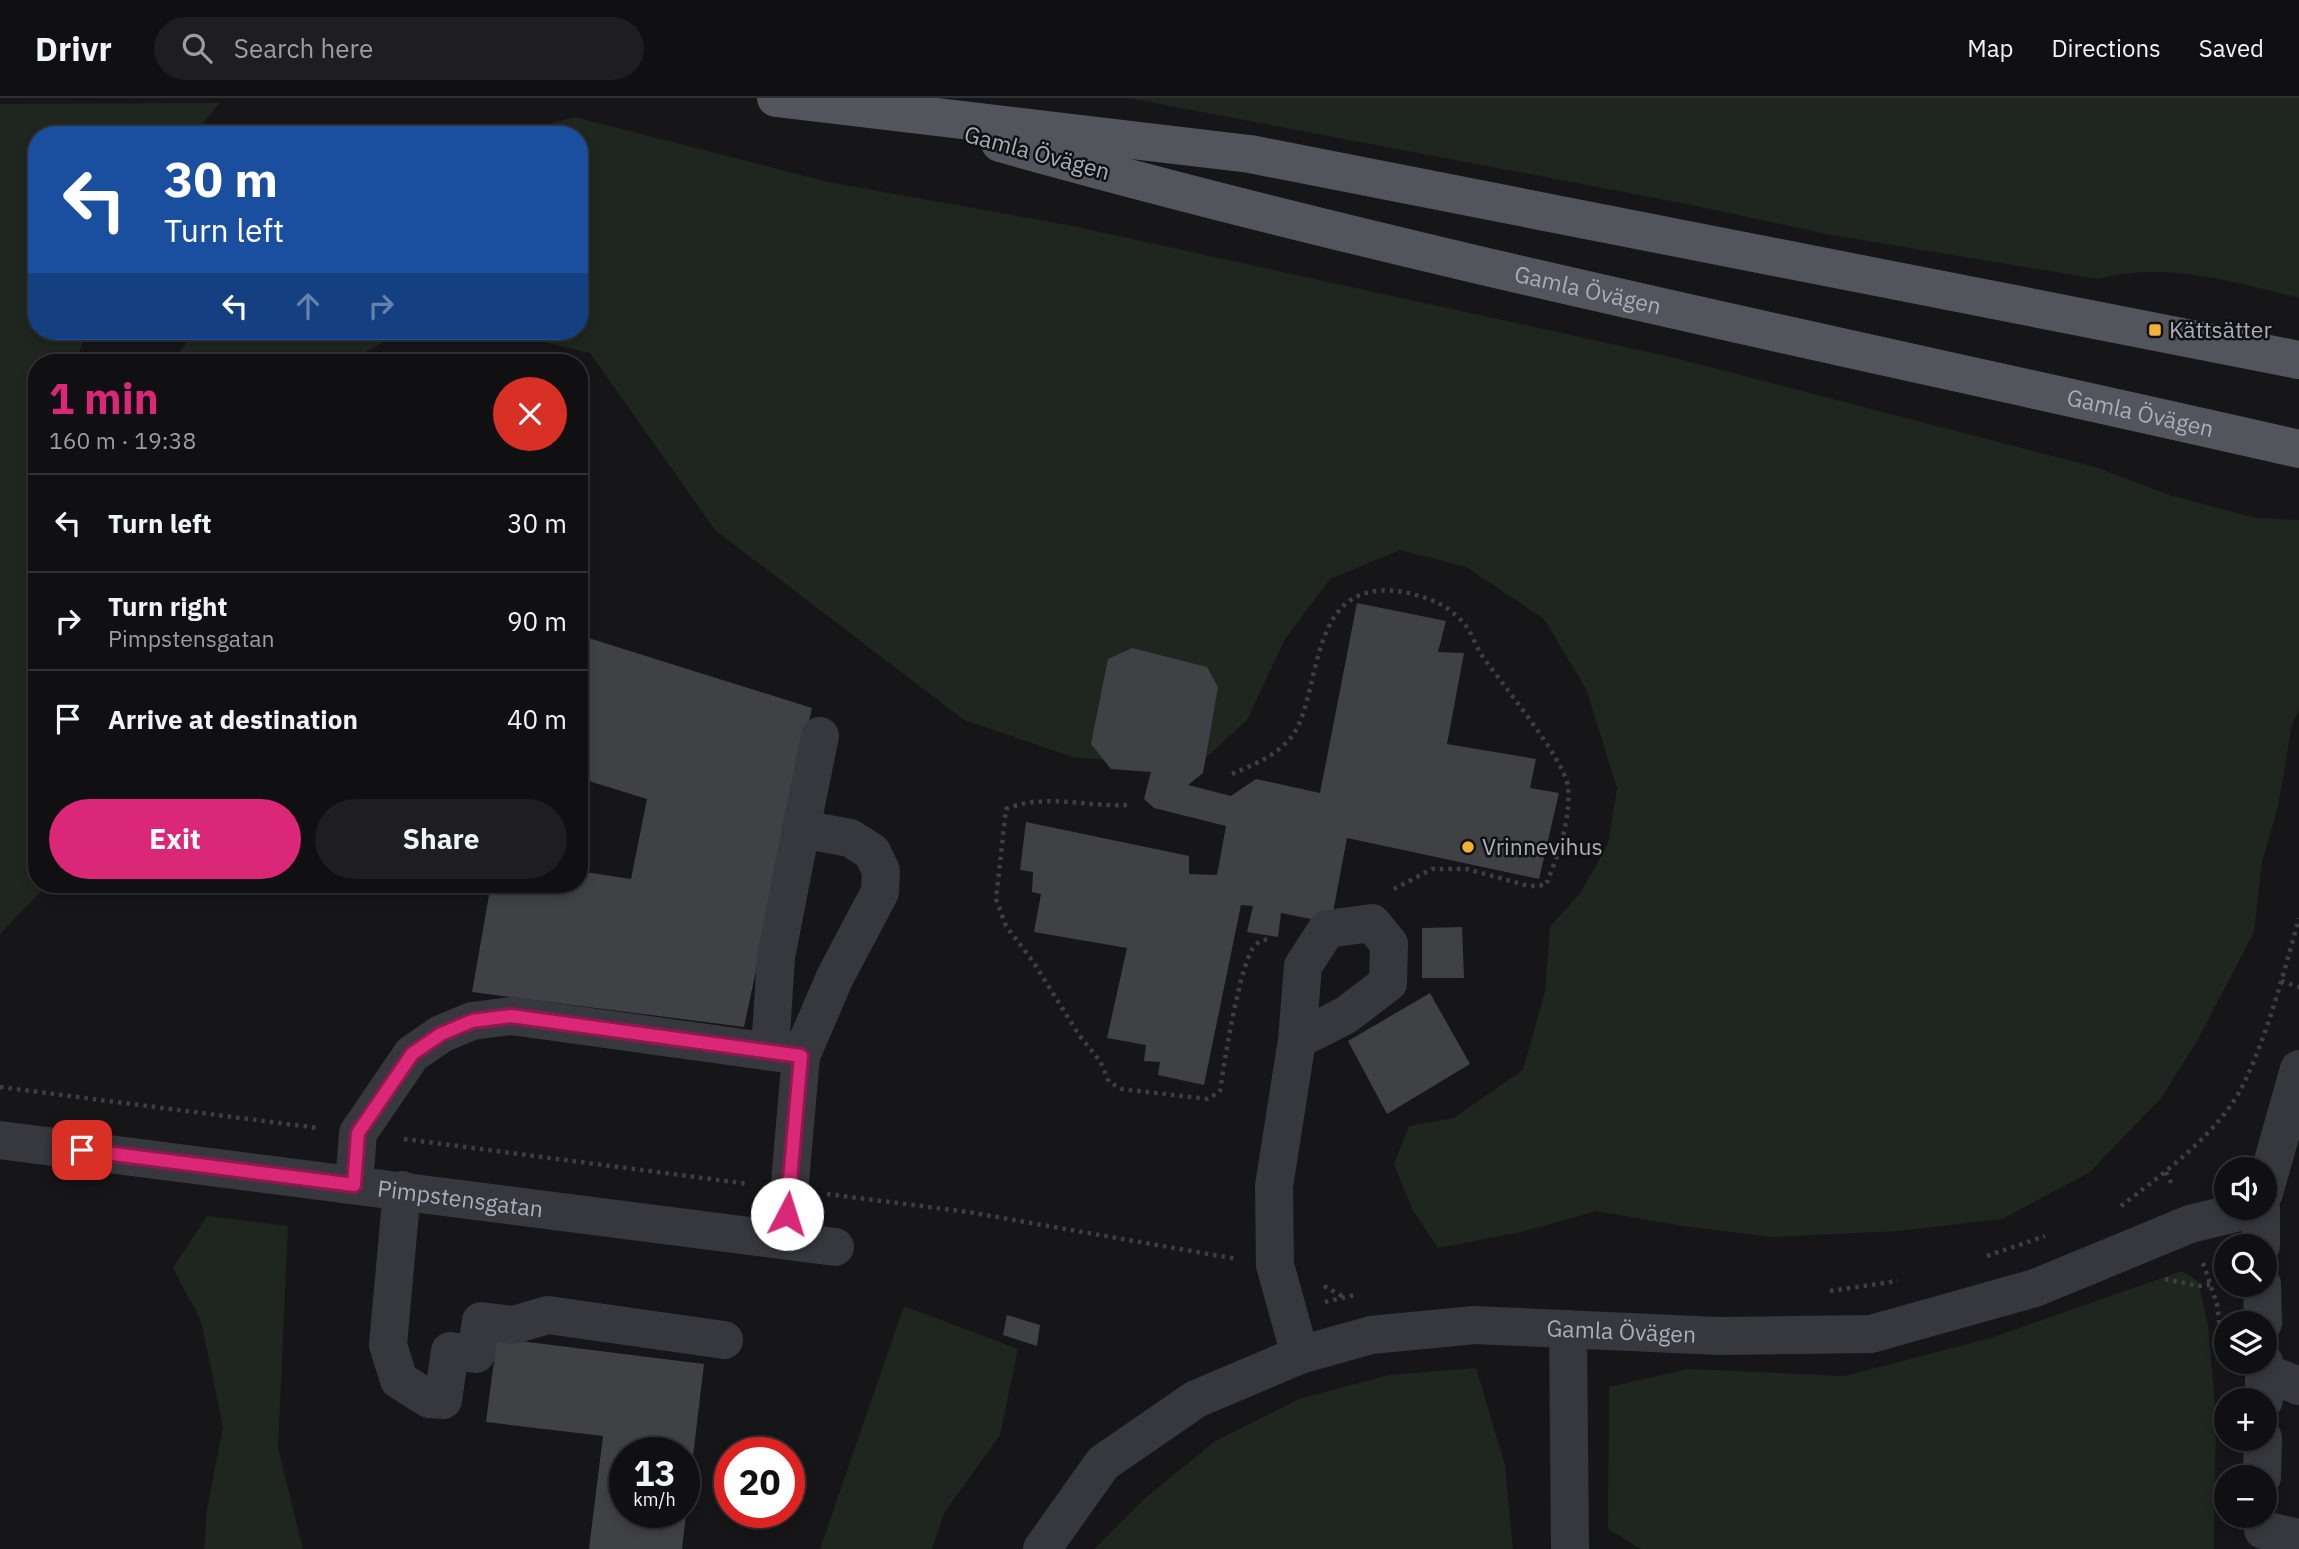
<!DOCTYPE html>
<meta charset="utf-8">
<style>
body{margin:0;font-family:"IBM Plex Sans",sans-serif;background:#1e1e20;color:#f1f3f6;height:100vh;display:flex;flex-direction:column;font-size:26px;white-space:nowrap}
*{box-sizing:border-box;margin:0}
p{font-size:23px;color:#9c9d9f}
.icon{flex:none;width:38px;height:38px;fill:none;stroke:currentColor;stroke-width:2;stroke-linecap:round;stroke-linejoin:round}
.map{position:relative;flex:1;overflow:hidden}
.sheet{position:absolute;left:28px;top:256px;width:560px;height:539px;display:flex;flex-direction:column;background:#101012;border-radius:28px;box-shadow:0 4px 10px #0003,0 0 0 2px #303032}
.sheet>*{flex:none}
.guide{position:absolute;left:28px;top:28px;width:560px;height:214px;border-radius:28px;box-shadow:0 4px 10px #0003,0 0 0 2px #303032;background:#1a4fa0;color:#fff;overflow:hidden}
.controls{position:absolute;left:2214px;top:1059px;display:grid;gap:14px}
.controls a{display:grid;place-items:center;width:63px;height:63px;border-radius:50%;background:#101012;box-shadow:0 4px 10px #0003,0 0 0 2px #303032;font-size:35px}
.speed{position:absolute;left:609px;top:1339px;display:flex;gap:14px;font-size:35px;font-weight:700;text-align:center}
.speed>*{display:grid;place-content:center;width:91px;height:91px;border-radius:50%;background:#101012;box-shadow:0 4px 10px #0003,0 0 0 2px #303032;line-height:1}
.speed small{font-size:18px;font-weight:400}
.speed .limit{border:10px solid #d22;background:#fff;color:#111}
.pin{position:absolute;display:grid;place-items:center;width:60px;height:60px;color:#fff;margin:-30px;border-radius:14px;box-shadow:0 4px 10px #0006}
.me{position:absolute;width:77px;margin:-38px;rotate:5deg;stroke-linejoin:round;filter:drop-shadow(0 0 5px #0008)}
.turn{display:flex;align-items:center;gap:24px;height:147px;padding:0 21px;font-size:32px}
.turn .icon{width:91px;height:91px;stroke-width:2.5}
.turn b{display:block;font-size:49px;line-height:60px}
.lanes{display:flex;align-items:center;height:66px;padding:0 21px;background:#0003;justify-content:center;gap:35px;direction:ltr}
.lanes .off{opacity:.35}
.round{display:grid;place-items:center;flex:none;width:74px;height:74px;border-radius:37px;background:#1e1e20}
.overview{display:flex;align-items:center;justify-content:space-between;height:119px;padding:0 21px}
h1{font-size:42px;font-weight:700;line-height:52px;color:#db2777}
.action{display:flex;gap:14px;margin-top:auto;padding:14px 21px}
.action a{flex:1;height:80px;border-radius:42px;background:#db2777;color:#fff;font-size:28px;font-weight:700;line-height:80px;text-align:center}
.action a+a{background:#1e1e20;color:#f1f3f6}
ul{padding:0;list-style:none}
li{display:flex;align-items:center;gap:21px;height:98px;padding:0 21px;border-top:2px solid #303032}
li div{flex:1}
li b{display:block;font-size:26px}
li em{font-style:normal}
header{display:flex;align-items:center;gap:42px;box-sizing:border-box;height:98px;padding:0 35px;background:#101012;border-bottom:2px solid #303032}
header strong{font-size:33px}
nav{display:flex;gap:38px;margin-inline-start:auto;font-size:24px}
.search{width:490px;height:63px;background:#1e1e20;display:flex;align-items:center;gap:18px;box-sizing:border-box;padding:0 24px;border-radius:38px;color:#9c9d9f;font-size:26px}
.map>svg:first-child{display:block}
.green{fill:#1e261f}
.building{fill:#404145;fill-rule:evenodd}
.lines{fill:none;stroke-linecap:round;stroke-linejoin:round}
.path{stroke:#3d3f44;stroke-width:4.5;stroke-dasharray:3.5 5;stroke-linecap:butt}
.minor{stroke:#37383d;stroke-width:38}
.major{stroke:#53555c;stroke-width:38}
.route-casing{stroke:#8e194d;stroke-width:18}
.route{stroke:#db2777;stroke-width:12}
.poi-dot{fill:#f2b134;stroke:#111113;stroke-width:2.5}
.labels{text-anchor:middle;stroke-width:5;stroke-linejoin:round;paint-order:stroke}
.street-label{font-size:23px;fill:#a8adb8;stroke:#111113}
.poi-label{font-size:23px;fill:#a8adb8;stroke:#111113;text-anchor:start}
</style>
<header>
<strong>Drivr</strong>
<div class="search"><svg class="icon" aria-label="search" viewBox="0 0 24 24"><circle cx="10" cy="10" r="6"/><path d="M15 15l6 6"/></svg>Search here</div>
<nav><a>Map</a><a>Directions</a><a>Saved</a></nav>
</header>
<div class="map">
<svg width="2299" height="1451" viewBox="0 0 2299 1451">
<rect width="100%" height="100%" fill="#161618"/>
<g class="green">
<path d="M 1128,0 L 2299,0 L 2299,200 C 2233,184 2166,163 2098,181 L 1831,137 L 1687,106 Z"/>
<polygon points="220,5 193,37 37,37 37,233 87,233 76,264 37,264 37,786 48,786 0,836 0,6"/>
<polygon points="575,19 828,84 1073,128 1671,259 2095,369 2169,397 2256,420 2299,422 2299,612 2292,626 2278,708 2262,764 2254,834 2197,943 2161,1000 2090,1074 2002,1121 1899,1133 1773,1139 1682,1128 1597,1113 1521,1134 1438,1150 1412,1111 1394,1066 1409,1028 1454,1020 1523,972 1545,893 1550,829 1581,794 1608,746 1617,690 1586,591 1544,521 1466,469 1400,452 1330,481 1285,541 1247,622 1199,666 1076,660 964,622 715,432 590,255 498,233 579,233 579,37 504,37"/>
<polygon points="194,233 402,233 349,264 173,264"/>
<polygon points="207,1118 288,1128 278,1350 303,1451 204,1451 207,1411 223,1329 201,1223 173,1170"/>
<polygon points="2182,1173 2198,1183 2208,1227 2216,1317 2214,1451 1641,1451 1608,1431 1609,1289 1688,1271 1845,1278 1991,1240"/>
<polygon points="904,1208 1018,1251 1000,1337 944,1415 932,1451 820,1451"/>
<polygon points="1476,1270 1505,1367 1513,1451 1094,1451 1143,1402 1215,1343 1299,1301 1389,1277"/>
</g>
<g class="building">
<polygon points="1357,505 1446,523 1438,554 1464,555 1447,646 1536,661 1530,690 1559,695 1539,781 1347,740 1331,825 1281,815 1278,839 1247,834 1253,808 1241,807 1204,987 1158,977 1160,964 1144,963 1146,947 1107,940 1127,850 1034,834 1041,796 1032,794 1033,774 1020,772 1026,724 1189,758 1189,776 1217,777 1226,728 1154,710 1144,701 1151,674 1111,671 1091,646 1108,561 1132,550 1207,569 1218,589 1203,675 1188,687 1231,698 1256,681 1320,695"/>
<polygon points="579,537 812,610 744,929 472,894 491,786 579,786 579,773 631,781 647,701 579,680"/>
<polygon points="1462,829 1464,880 1422,880 1422,830"/>
<polygon points="1430,895 1470,966 1387,1016 1348,943"/>
<polygon points="1007,1217 1040,1227 1037,1248 1003,1237"/>
<path d="M 497,1240 L 704,1266 L 682,1451 L 589,1451 L 603,1338 L 486,1324 ZM 625,1354 L 684,1354 L 684,1414 L 625,1414 Z"/>
</g>
<g class="lines">
<g class="path">
<path d="M 1232,676 C 1255,666 1282,656 1296,632 C 1317,594 1313,516 1360,497 C 1386,487 1418,495 1442,507 C 1449,511 1457,518 1463,524 C 1471,533 1475,546 1481,556 C 1500,584 1565,661 1568,689 C 1571,721 1558,757 1546,787 L 1529,788 L 1467,771 L 1432,771 L 1392,792"/>
<path d="M 1127,707 C 1086,709 1045,695 1006,711 L 996,801 L 1006,828 L 1034,865 L 1079,937 L 1100,963 L 1109,984 L 1122,991 L 1208,1001 L 1220,993 C 1224,965 1239,871 1253,850 C 1258,843 1265,841 1272,841"/>
<polyline points="2281,883 2299,889"/>
<polyline points="0,989 318,1030"/>
<polyline points="404,1041 749,1086"/>
<polyline points="2166,1074 2173,1089"/>
<polyline points="827,1096 968,1114 1237,1161"/>
<path d="M 2121,1108 C 2164,1075 2221,1034 2245,983 C 2269,932 2284,874 2299,820"/>
<polyline points="1987,1158 2045,1138"/>
<polyline points="2203,1165 2217,1206 2223,1255"/>
<polyline points="2165,1181 2198,1188 2210,1187"/>
<polyline points="1324,1188 1342,1198"/>
<polyline points="1830,1193 1898,1183"/>
<polyline points="1325,1204 1354,1197"/>
</g>
<g class="minor">
<polyline points="801,731 820,638"/>
<polyline points="1297,942 1303,868 1327,831 1372,825 1389,846 1388,885 1346,917 1297,942 1274,1088 1275,1167 1300,1257"/>
<polyline points="770,953 776,859 801,731 850,740 872,754 881,773 880,794 835,879 801,958"/>
<path id="s1" d="M 0,1042 L 835,1149"/>
<polyline points="354,1087 358,1035 412,956 441,936 472,923 511,918 801,958 785,1141"/>
<polyline points="402,1092 388,1247 399,1282 429,1301 443,1302 450,1253 476,1256 481,1223 513,1227 548,1217 724,1242"/>
<polyline points="2264,1095 2299,971"/>
<polyline points="2261,1110 2261,1148"/>
<polyline points="2262,1186 2263,1225"/>
<polyline points="1568,1231 1570,1451"/>
<polyline points="2264,1274 2299,1288"/>
<polyline points="2264,1302 2264,1264"/>
<polyline points="2262,1379 2263,1340"/>
<polyline points="2263,1432 2299,1440"/>
<path id="s2" d="M 1042,1451 L 1103,1365 L 1196,1301 L 1300,1257 L 1371,1237 L 1474,1227 L 1719,1238 L 1871,1236 L 2035,1190 L 2190,1126 L 2256,1110"/>
</g>
<g class="major">
<polyline points="776,0 1250,56 2299,262"/>
<path id="s3" d="M 1000,45 C 1429,165 1865,252 2299,351"/>
</g>
</g>
<g class="lines">
<g class="route-casing">
<polyline id="route" points="82,1052 354,1087 358,1035 412,956 441,936 472,923 511,918 801,958 787,1116"/>
</g>
<use href="#route" class="route"/>
</g>
<g class="poi-dot">
<rect x="2148" y="225" width="14" height="14" rx="3.5"/>
<circle cx="1468" cy="749" r="7"/>
</g>
<g class="labels">
<g class="street-label">
<text transform="translate(1037 55) rotate(15)" y="8">Gamla Övägen</text>
<text dy="8" stroke="none"><textPath href="#s3" startOffset="606">Gamla Övägen</textPath></text>
<text dy="8" stroke="none"><textPath href="#s3" startOffset="1172">Gamla Övägen</textPath></text>
<text dy="8" stroke="none"><textPath href="#s1" startOffset="464">Pimpstensgatan</textPath></text>
<text dy="8" stroke="none"><textPath href="#s2" startOffset="656">Gamla Övägen</textPath></text>
</g>
<g class="poi-label">
<text x="2169" y="240">Kättsätter</text>
<text x="1482" y="757">Vrinnevihus</text>
</g>
</g>
</svg>
<div class="controls">
<a><svg class="icon" aria-label="sound" viewBox="0 0 24 24"><path d="M4 9h4l5-4v14l-5-4H4zM17 9q2 3 0 6"/></svg></a>
<a><svg class="icon" aria-label="search" viewBox="0 0 24 24"><circle cx="10" cy="10" r="6"/><path d="M15 15l6 6"/></svg></a>
<a><svg class="icon" aria-label="layers" viewBox="0 0 24 24"><path d="M12 4l9 5-9 5-9-5zM3 14l9 5 9-5"/></svg></a>
<a>+</a>
<a>−</a>
</div>
<div class="speed"><div>13<small>km/h</small></div><div class="limit">20</div></div>
<div class="pin" style="left:82px;top:1052px;background:#d93025"><svg class="icon" aria-label="arrive" viewBox="0 0 24 24"><path d="M6 21V4h12l-3 4 3 4H6"/></svg></div>
<svg class="me" style="left:787px;top:1116px" viewBox="-20 -20 40 40"><circle r="19" fill="#fff"/><path d="M0-13L10 11 0 6-10 11z" fill="#db2777"/></svg>
<div class="guide">
<div class="turn"><svg class="icon" aria-label="left" viewBox="0 0 24 24"><path d="M17 20v-9H6M10 6l-5 5 5 5"/></svg><div><b>30 m</b>Turn left</div></div>
<div class="lanes"><svg class="icon" aria-label="left" viewBox="0 0 24 24"><path d="M17 20v-9H6M10 6l-5 5 5 5"/></svg><svg class="icon off" aria-label="ahead" viewBox="0 0 24 24"><path d="M12 20V5M6 11l6-6 6 6"/></svg><svg class="icon off" aria-label="right" viewBox="0 0 24 24"><path d="M7 20v-9h11M14 6l5 5-5 5"/></svg></div>
</div>
<section class="sheet">
<div class="overview"><div><h1>1 min</h1><p>160 m · 19:38</p></div><a class="round" style="background:#d93025;color:#fff"><svg class="icon" aria-label="close" viewBox="0 0 24 24"><path d="M6 6l12 12M18 6L6 18"/></svg></a></div>
<ul>
<li><svg class="icon" aria-label="left" viewBox="0 0 24 24"><path d="M17 20v-9H6M10 6l-5 5 5 5"/></svg><div><b>Turn left</b></div><em>30 m</em></li>
<li><svg class="icon" aria-label="right" viewBox="0 0 24 24"><path d="M7 20v-9h11M14 6l5 5-5 5"/></svg><div><b>Turn right</b><p>Pimpstensgatan</p></div><em>90 m</em></li>
<li><svg class="icon" aria-label="arrive" viewBox="0 0 24 24"><path d="M6 21V4h12l-3 4 3 4H6"/></svg><div><b>Arrive at destination</b></div><em>40 m</em></li>
</ul>
<div class="action"><a>Exit</a><a>Share</a></div>
</section>
</div>
